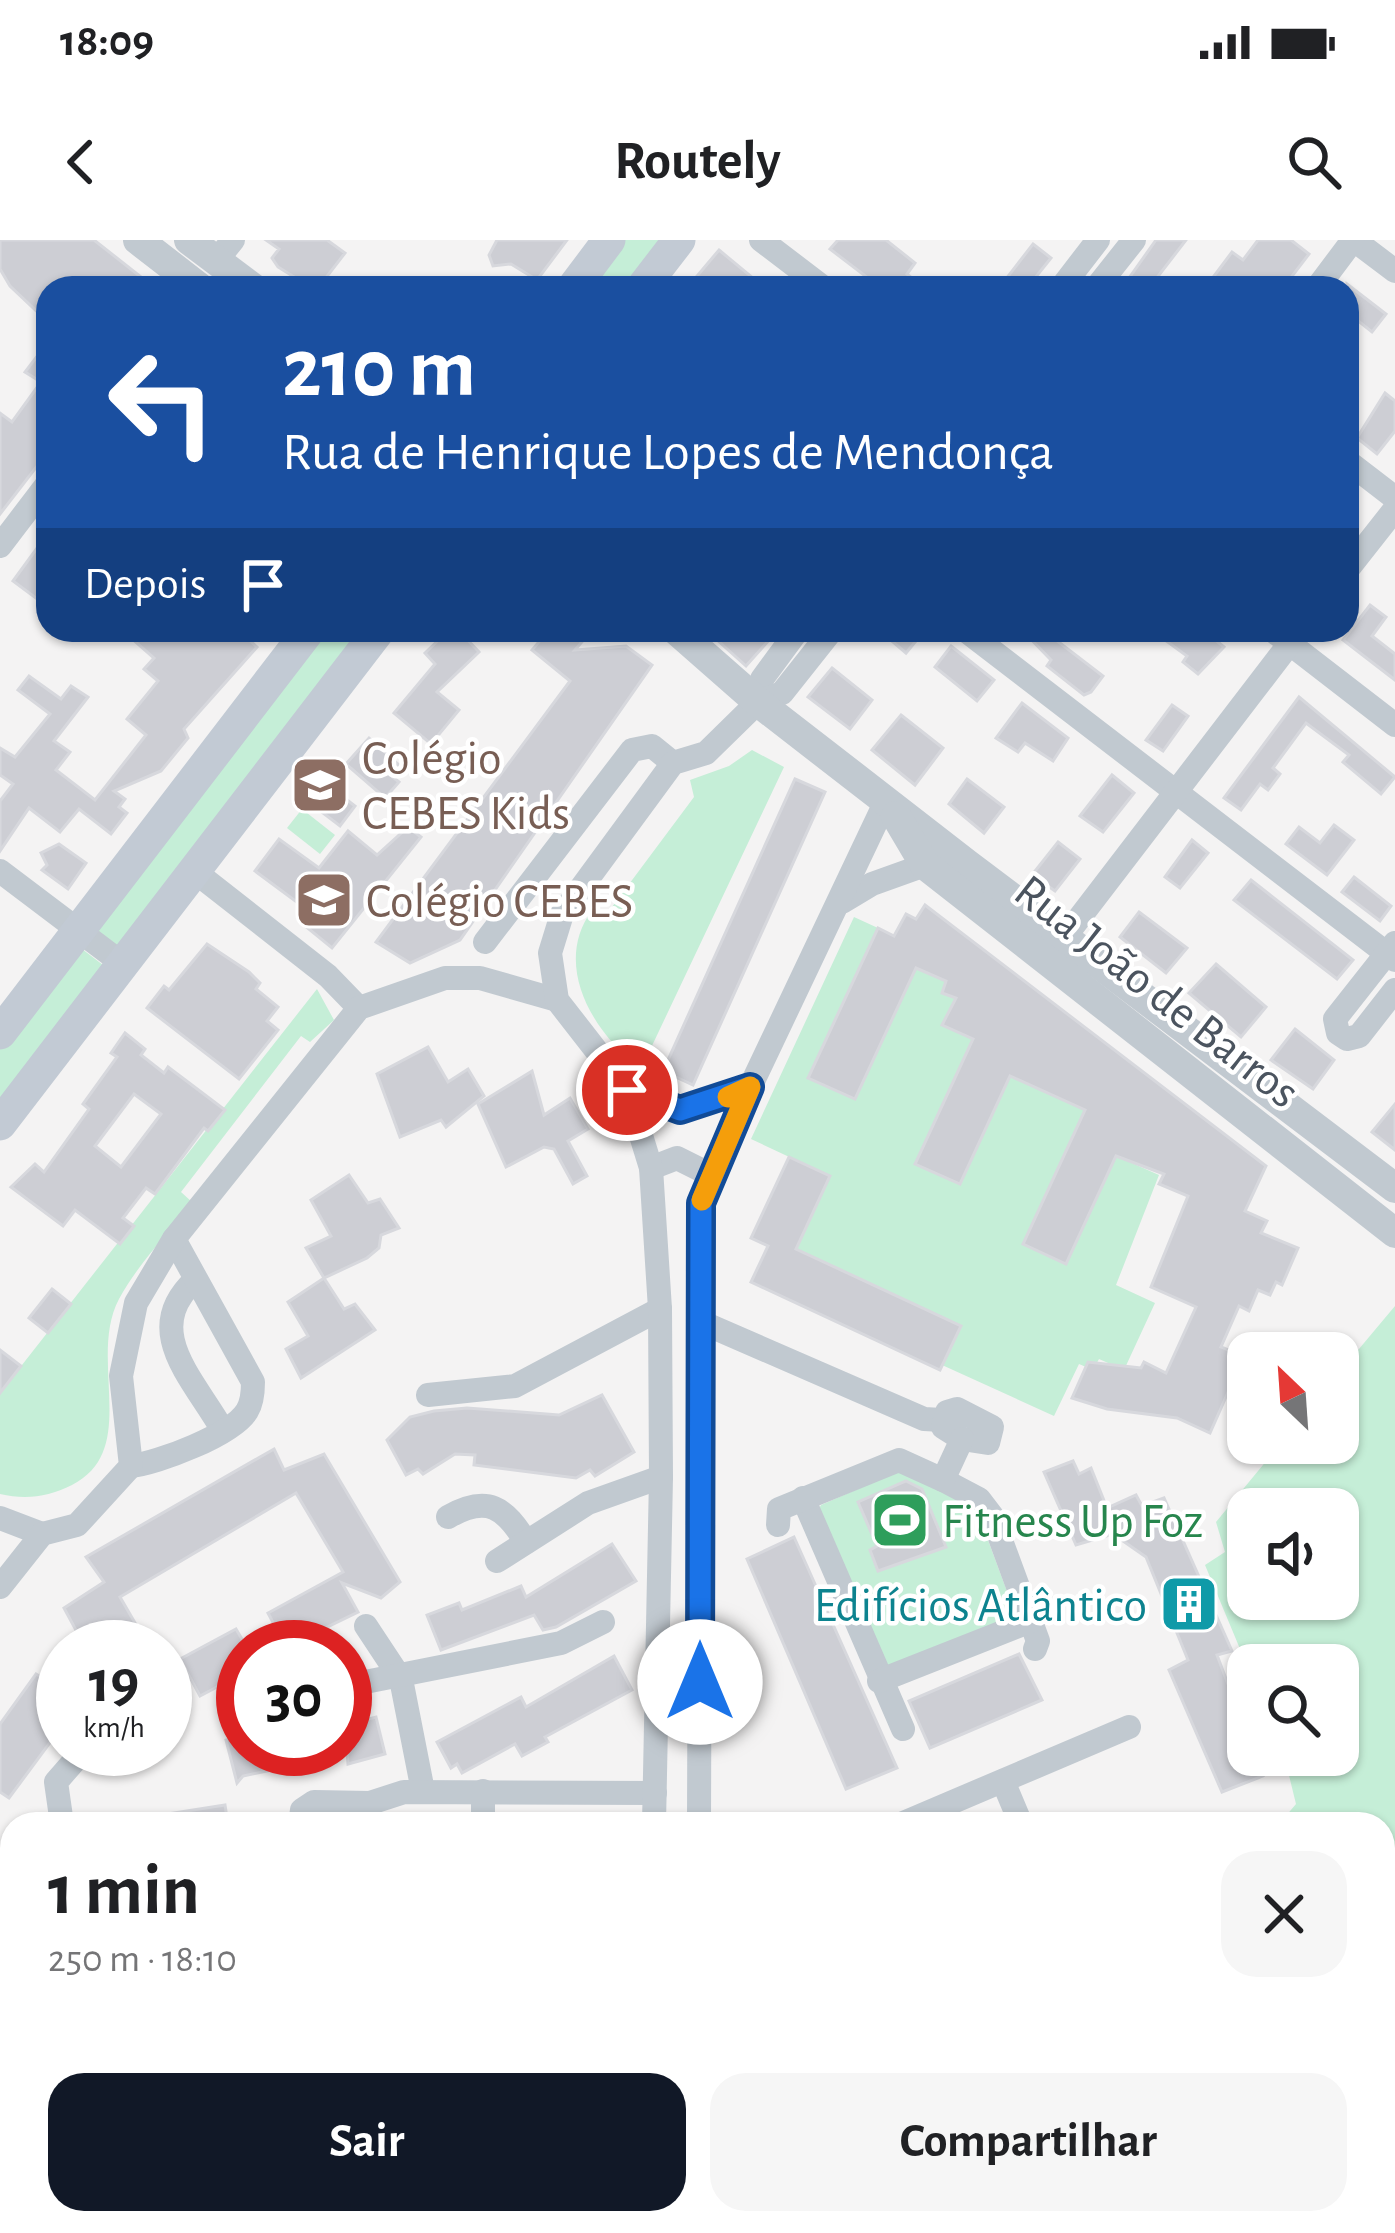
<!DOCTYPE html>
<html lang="pt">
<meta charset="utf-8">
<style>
body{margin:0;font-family:"Alegreya Sans",sans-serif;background:#f6f6f6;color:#202124;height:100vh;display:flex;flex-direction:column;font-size:45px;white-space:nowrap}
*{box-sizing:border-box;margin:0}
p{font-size:39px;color:#757577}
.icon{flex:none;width:66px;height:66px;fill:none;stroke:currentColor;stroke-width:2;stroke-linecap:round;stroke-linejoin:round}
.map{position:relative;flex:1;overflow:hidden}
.details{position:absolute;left:0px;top:1572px;width:1395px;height:423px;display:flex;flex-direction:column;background:#fff;border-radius:36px 36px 0 0;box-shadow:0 3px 9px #0004}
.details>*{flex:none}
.guide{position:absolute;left:36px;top:36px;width:1323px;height:366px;border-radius:36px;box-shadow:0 3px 9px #0004;background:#1a4fa0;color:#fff;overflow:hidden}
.needle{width:78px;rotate:335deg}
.tools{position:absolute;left:1227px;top:1092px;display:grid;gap:24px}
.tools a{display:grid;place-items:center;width:132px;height:132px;border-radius:24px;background:#fff;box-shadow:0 3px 9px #0004;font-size:60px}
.speed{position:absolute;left:36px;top:1380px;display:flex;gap:24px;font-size:60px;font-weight:700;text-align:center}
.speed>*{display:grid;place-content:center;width:156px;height:156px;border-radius:50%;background:#fff;box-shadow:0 3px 9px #0004;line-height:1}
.speed small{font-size:30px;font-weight:400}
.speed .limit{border:18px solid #d22;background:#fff;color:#111}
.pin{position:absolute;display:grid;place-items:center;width:102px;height:102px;color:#fff;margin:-51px;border:6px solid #fff;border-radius:50%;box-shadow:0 3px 12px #0007}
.me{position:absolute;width:132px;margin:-66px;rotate:0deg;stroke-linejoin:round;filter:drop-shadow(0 0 9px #0008)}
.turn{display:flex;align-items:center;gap:42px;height:252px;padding:0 48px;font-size:54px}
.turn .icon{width:156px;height:156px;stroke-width:2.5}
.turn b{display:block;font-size:84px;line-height:102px}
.then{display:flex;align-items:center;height:114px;padding:0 48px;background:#0003;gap:24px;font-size:45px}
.round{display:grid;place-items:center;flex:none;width:126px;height:126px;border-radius:36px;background:#f6f6f6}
.headline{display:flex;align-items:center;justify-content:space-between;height:204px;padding:0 48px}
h1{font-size:72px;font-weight:700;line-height:90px}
.cta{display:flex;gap:24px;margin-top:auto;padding:24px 48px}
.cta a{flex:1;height:138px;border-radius:36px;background:#111827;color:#fff;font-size:48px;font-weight:700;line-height:138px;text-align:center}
.cta a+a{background:#f6f6f6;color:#202124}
.status{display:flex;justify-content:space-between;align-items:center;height:84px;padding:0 60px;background:#fff;direction:ltr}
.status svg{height:33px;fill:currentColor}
header{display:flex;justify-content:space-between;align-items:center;height:156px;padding:0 48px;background:#fff;font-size:54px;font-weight:700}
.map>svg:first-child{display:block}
.green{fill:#c5eed7;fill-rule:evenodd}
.building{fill:#cdced4;stroke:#d7d8dd;stroke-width:3;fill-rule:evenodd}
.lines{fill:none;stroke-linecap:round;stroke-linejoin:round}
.minor{stroke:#c1c9d0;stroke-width:24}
.tertiary{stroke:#c1c9d0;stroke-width:30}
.secondary{stroke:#c2cad4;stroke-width:33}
.route-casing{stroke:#114b97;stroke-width:30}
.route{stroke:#1a73e8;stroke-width:21}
.slow{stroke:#f59e0b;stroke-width:21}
.labels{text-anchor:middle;stroke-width:9;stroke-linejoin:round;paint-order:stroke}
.education-label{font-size:48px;fill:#785e54;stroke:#fff;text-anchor:start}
.street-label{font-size:48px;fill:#4b545f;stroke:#fff}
.leisure-label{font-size:48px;fill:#27864d;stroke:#fff;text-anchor:start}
.culture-label{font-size:48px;fill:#0d838f;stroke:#fff;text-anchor:end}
</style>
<div class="status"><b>18:09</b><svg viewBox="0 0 49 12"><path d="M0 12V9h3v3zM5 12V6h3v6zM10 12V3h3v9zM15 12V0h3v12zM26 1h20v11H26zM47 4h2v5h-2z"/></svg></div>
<header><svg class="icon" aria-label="back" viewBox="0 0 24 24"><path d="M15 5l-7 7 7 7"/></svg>Routely<svg class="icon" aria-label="search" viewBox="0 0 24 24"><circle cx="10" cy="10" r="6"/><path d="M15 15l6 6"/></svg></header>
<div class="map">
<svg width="1395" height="1993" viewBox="0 0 1395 1993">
<rect width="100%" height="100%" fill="#f4f3f3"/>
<g class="green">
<polygon points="621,0 668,0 622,48 586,48"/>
<polygon points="321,390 367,390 122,710 93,688"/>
<path d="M 752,510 L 784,527 L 641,829 C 593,793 552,725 592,670 L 609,671 L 694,557 L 690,540 L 729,526 Z"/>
<polygon points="302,569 335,595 320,614 287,588"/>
<polygon points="854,677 878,688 808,838 855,859 916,728 946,741 956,758 943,786 973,799 916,924 961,944 1010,836 1085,870 1023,1003 1065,1024 1116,916 1159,935 1116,1045 1155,1063 1124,1130 1099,1119 1093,1130 1079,1124 1054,1176 942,1125 796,1009 830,936 751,899"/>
<polygon points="78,706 107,728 0,868 0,808"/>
<path d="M 317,749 L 334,780 L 310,802 L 301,796 L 181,952 L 192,962 C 169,993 137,1025 119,1059 C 87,1119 141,1210 72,1245 C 48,1257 26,1260 0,1254 L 0,1153 Z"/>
<path d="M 1395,1066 L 1395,1697 L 1383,1702 L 1383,1584 L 1279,1584 L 1296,1564 L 1284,1515 L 1338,1515 L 1338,1425 L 1248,1428 L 1205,1325 L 1225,1312 L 1216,1282 L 1281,1203 L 1338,1203 L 1338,1134 ZM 1248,1269 L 1338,1269 L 1338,1359 L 1248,1359 Z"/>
<polygon points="904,1229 975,1265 1015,1373 1012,1380 886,1431 817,1272 821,1265"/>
</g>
<g class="building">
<polygon points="0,0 94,0 155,48 48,48 48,82 10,46 0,29"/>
<polygon points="266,0 327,0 345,13 318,48 312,48 278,27 272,18 279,9"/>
<polygon points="497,0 567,0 537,40 511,24 493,26 489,15"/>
<polygon points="838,0 886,0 915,23 907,34 924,48 881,48 830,9"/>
<polygon points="1156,0 1186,0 1149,48 1122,48"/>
<polygon points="1258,0 1291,0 1309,14 1283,48 1205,48 1232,12 1243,20"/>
<polygon points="1033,4 1051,18 1027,48 999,48"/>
<polygon points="719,10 765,48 687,48"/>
<polygon points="1347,44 1386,74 1372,92 1347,72"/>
<polygon points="48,102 48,212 0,274 0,173 12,182 41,142 25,132"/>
<polygon points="1385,153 1395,161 1395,191 1377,214 1357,198"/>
<polygon points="48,293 48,367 13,341"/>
<polygon points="1370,365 1386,377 1372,396 1395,414 1395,440 1343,400"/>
<polygon points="122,390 238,390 257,407 184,489 188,498 161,531 114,551 125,559 119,567 127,573 111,594 79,569 60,592 29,568 0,611 0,561 13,544 0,535 0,508 15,517 50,474 18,450 29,436 61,459 71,446 88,457 54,501 70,512 56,530 95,560 146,495 127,479 158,441 144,429 154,418"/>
<polygon points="449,390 458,390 479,412 437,452 459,470 431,504 394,473 435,424 425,413"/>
<polygon points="549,390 592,390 575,410 626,406 652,425 460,700 410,723 376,702 570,441 532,410"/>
<polygon points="706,390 778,390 746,426"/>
<polygon points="879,390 925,390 906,413"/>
<polygon points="1022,390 1043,390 1103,436 1091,452 1084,455 1047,426 1051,420"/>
<polygon points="1173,390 1203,390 1224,407 1198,434 1183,422 1187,416 1165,400"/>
<polygon points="951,406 994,440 977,461 935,427"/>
<polygon points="832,428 872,460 850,489 808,457"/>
<polygon points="1299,457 1395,537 1381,554 1343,522 1349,515 1306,483 1273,528 1280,534 1268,550 1260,544 1241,570 1224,558"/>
<polygon points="1022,463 1068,498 1053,521 1025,503 1018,512 996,498"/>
<polygon points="1172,465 1188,476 1163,511 1146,500"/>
<polygon points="901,475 943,508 915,545 872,510"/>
<polygon points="369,498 398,524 389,534 399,542 385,558 346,524"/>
<polygon points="1112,535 1134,553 1103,592 1080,576"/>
<polygon points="320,539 355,566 340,586 310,563 307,556"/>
<polygon points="795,539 825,552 693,845 663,831"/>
<polygon points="967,539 1004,567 984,593 949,564"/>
<polygon points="1334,585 1354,600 1327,635 1286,604 1299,587 1320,603"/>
<polygon points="408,587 421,597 332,708 304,685 313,674 255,631 279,599 319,628 348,591 377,615"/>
<polygon points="1192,600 1208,613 1180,648 1165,637"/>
<polygon points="1058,602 1080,619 1055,651 1032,635"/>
<polygon points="59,604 86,623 68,649 42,630 47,625 41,613"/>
<polygon points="1354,637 1391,666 1380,681 1342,652"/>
<polygon points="1251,640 1353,720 1337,739 1234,660"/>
<polygon points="925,665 1266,926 1245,971 1267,981 1261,993 1298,1008 1282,1045 1276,1042 1270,1055 1258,1050 1249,1071 1239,1066 1221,1107 1241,1115 1240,1125 1210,1193 1177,1178 1107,1169 1072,1158 1088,1122 1141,1128 1144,1122 1166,1133 1196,1067 1151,1047 1188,956 1159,944 1164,934 1116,916 1066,1024 1023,1004 1085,870 1010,836 960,944 915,924 973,799 942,785 956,758 942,753 946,741 916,728 855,859 808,838 878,688 894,696 906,674 916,679"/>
<polygon points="1139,672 1187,708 1166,733 1120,697"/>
<polygon points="207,704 249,732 260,743 256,749 278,767 267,781 278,790 239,839 147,768 164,746 169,750"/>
<polygon points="1216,724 1266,767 1241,797 1189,753"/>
<polygon points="1295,789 1334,820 1313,849 1271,820"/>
<path d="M 125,793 L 145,809 L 141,815 L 164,833 L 168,827 L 225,870 L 208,891 L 204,888 L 155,954 L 146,948 L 123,978 L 134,986 L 120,1004 L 75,970 L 63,986 L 11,947 L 35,924 L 44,932 L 89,869 L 83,864 L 117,817 L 111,813 ZM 134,854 L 161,874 L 121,927 L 95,906 Z"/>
<polygon points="428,807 448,842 468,829 484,856 446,887 441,880 400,897 377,834"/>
<polygon points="532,831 544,875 570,858 588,889 568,901 587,936 573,944 554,909 544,907 506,927 478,864"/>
<polygon points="1395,864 1395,910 1372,892"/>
<polygon points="789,917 830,936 796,1009 961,1086 940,1130 751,1042 768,1006 751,998"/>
<polygon points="349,935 368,963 380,959 399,988 381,995 379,1008 367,1018 324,1038 306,1008 331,996 311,960"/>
<polygon points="324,1038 344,1069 355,1064 375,1090 301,1138 286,1109 308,1096 288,1062"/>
<polygon points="52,1049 71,1064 48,1093 29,1078"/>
<polygon points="0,1110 21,1126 0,1153"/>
<polygon points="602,1155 634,1212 595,1236 590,1230 576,1238 474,1225 475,1215 455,1214 423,1234 418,1229 406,1235 387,1200 410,1177 434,1171 467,1168 559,1175"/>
<polygon points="274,1209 284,1230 324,1214 400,1342 381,1358 342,1343 358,1372 286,1407 268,1373 343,1332 296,1253 120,1357 149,1407 85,1407 64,1368 104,1342 86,1317"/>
<polygon points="1073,1221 1079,1234 1091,1228 1107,1268 1136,1255 1142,1266 1164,1258 1232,1411 1217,1415 1248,1497 1248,1515 1255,1515 1263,1536 1222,1552 1169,1430 1188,1420 1146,1317 1113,1294 1076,1305 1044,1232"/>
<polygon points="906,1241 922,1249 946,1307 878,1331 870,1310 877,1306 858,1262"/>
<polygon points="794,1297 897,1528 846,1549 747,1319"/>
<polygon points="612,1304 636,1341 556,1387 543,1390 534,1375 441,1410 427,1375 459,1363 462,1370 521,1346 526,1357"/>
<polygon points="236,1389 243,1401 243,1433 200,1456 180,1419"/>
<polygon points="1019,1414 1042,1460 930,1508 909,1461"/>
<polygon points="614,1416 632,1450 545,1497 548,1502 522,1516 515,1504 462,1533 457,1524 451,1528 437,1502 521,1457 526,1467"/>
<polygon points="36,1434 63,1450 63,1485 9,1558 0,1552 0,1484"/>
<polygon points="376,1477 385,1514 348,1524 345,1485"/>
<polygon points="243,1496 243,1509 342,1509 343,1515 243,1536 237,1543 226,1500"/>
<polygon points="225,1565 228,1584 161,1584 161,1575"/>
</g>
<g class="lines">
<g class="minor">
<polyline points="761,0 824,48"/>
<polyline points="1354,0 1395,31"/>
<polyline points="216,21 233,0"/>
<polyline points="1061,48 1098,0"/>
<polyline points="1096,48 1134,0"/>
<polyline points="1317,48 1353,0"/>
<polyline points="1347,221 1395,258"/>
<polyline points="0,306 48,243"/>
<polyline points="1347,330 1395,269"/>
<polyline points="965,390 1395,720"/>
<polyline points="1272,390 1395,485"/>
<polyline points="758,462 762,439 798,390"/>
<polyline points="0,631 123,724"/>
<polyline points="194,631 328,736 359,768"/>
<polyline points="842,662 872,644 925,625"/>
<polyline points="1064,698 1300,390"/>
<polyline points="485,702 632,510 652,506 673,523"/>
<polyline points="1395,703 1335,779 1338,793 1347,799 1359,796 1395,750"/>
<polyline points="627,850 680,870 750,847"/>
<polyline points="651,928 677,918 709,934"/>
<path d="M 195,1040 C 141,1090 192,1137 222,1189"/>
<polyline points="701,1082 924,1179 942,1180"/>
<polyline points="428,1155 515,1146 660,1069"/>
<polygon points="957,1169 992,1187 988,1203 962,1199 943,1187 947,1172"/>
<path d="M 131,1226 C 158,1223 232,1195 247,1171 C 252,1163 253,1151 253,1142 L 174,999"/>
<polyline points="943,1240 979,1259 992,1276 1038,1401 1035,1409"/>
<polyline points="803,1258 903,1489"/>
<path d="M 448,1277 C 488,1254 505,1268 526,1302"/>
<polyline points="0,1278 42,1294"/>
<polyline points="778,1285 779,1269 899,1220 943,1240 962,1199"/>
<polyline points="497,1321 588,1263 661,1237"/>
<polyline points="0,1347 42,1294 77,1285 131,1226 121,1136 136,1063 174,999 359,768 445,738 480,738 557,760"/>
<polyline points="366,1386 401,1439 423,1551"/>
<polyline points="879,1441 1031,1381"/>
<polyline points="345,1446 561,1403 603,1382"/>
<polyline points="1003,1541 1021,1584"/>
<polyline points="62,1584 56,1542 83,1511"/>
<polyline points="300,1584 302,1570 314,1562 370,1563 404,1552 655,1553"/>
<polyline points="483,1584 483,1551"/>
<polyline points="654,1584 661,1237 660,1069 651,928 627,850 557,760 550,713 562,674 673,523 706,513 758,462 782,453 832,390"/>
<polyline points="699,1584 701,963 709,934 886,561"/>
<polyline points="901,1584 1129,1487"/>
<polyline points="0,1743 12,1748"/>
<polyline points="1339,1983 1344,1993"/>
<polyline points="1079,1993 1089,1983"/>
<polyline points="1265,1993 1266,1983"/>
<polyline points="1299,1993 1301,1983"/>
</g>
<g class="tertiary">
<polyline points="138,0 200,48"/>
<polyline points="189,0 253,48"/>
<polyline points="676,390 758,462 967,624 1395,948"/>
<polyline points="896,576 925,625 1395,993"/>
<polyline points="1383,1723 1395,1718"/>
<polyline points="0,1965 12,1967"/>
<polyline points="84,1983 130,1993"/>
<polyline points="379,1993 481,1983"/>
</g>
<g class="secondary">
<polyline points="573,48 609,0"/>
<polyline points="642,48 679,0"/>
<polyline points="0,793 309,390"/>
<polyline points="0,884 379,390"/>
</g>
</g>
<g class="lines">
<g class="route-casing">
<polyline id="route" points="627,850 680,870 750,847 701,963 700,1442"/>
</g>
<use href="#route" class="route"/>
<polyline class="slow" points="702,960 750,847 728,857"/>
</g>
<defs>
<g id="school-square" transform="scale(3)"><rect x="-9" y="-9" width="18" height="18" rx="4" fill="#8d6e63" stroke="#fff"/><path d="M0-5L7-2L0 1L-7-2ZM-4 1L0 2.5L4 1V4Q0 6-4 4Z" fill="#fff"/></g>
<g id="stadium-square" transform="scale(3)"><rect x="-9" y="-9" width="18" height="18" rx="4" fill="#2e9e5b" stroke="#fff"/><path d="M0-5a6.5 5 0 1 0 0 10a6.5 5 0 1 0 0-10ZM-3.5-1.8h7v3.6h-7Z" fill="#fff"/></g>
<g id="building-square" transform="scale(3)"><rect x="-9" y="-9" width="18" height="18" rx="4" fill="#0f9aa8" stroke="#fff"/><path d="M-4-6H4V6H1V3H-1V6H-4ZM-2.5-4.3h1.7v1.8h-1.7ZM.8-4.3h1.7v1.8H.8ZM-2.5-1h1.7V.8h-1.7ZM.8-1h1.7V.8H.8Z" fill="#fff"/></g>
</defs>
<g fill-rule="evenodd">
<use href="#school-square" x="320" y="545"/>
<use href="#school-square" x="324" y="660"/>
<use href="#stadium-square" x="900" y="1280"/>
<use href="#building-square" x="1189" y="1364"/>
</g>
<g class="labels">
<g class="education-label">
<text x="362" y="534">Colégio<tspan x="362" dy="55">CEBES Kids</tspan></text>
<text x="366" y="677">Colégio CEBES</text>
</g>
<g class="street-label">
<text transform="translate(1158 750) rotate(38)" y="17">Rua João de Barros</text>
</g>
<g class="leisure-label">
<text x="942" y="1297">Fitness Up Foz</text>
</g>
<g class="culture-label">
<text x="1147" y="1381">Edifícios Atlântico</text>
</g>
</g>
</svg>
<div class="tools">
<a><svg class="needle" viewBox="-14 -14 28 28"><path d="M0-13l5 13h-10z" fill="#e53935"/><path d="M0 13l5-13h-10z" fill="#757577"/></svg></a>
<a><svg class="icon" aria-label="sound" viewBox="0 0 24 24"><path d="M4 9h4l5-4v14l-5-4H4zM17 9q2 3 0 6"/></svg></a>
<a><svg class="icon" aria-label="search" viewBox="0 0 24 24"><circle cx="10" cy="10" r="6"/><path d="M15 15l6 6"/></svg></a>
</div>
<div class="speed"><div>19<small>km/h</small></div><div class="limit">30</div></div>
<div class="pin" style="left:627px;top:850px;background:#d93025"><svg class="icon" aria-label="arrive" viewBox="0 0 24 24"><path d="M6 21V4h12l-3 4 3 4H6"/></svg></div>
<svg class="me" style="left:700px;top:1442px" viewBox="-20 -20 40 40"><circle r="19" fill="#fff"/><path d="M0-13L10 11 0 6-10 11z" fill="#1a73e8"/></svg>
<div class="guide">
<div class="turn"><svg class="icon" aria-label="left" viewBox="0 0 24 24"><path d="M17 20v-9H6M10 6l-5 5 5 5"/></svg><div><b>210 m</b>Rua de Henrique Lopes de Mendonça</div></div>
<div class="then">Depois<svg class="icon" aria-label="arrive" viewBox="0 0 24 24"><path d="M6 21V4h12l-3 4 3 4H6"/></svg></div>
</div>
<section class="details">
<div class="headline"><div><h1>1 min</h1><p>250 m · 18:10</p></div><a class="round"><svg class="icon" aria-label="close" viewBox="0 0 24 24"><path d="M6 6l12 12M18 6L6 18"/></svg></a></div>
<div class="cta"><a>Sair</a><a>Compartilhar</a></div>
</section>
</div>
